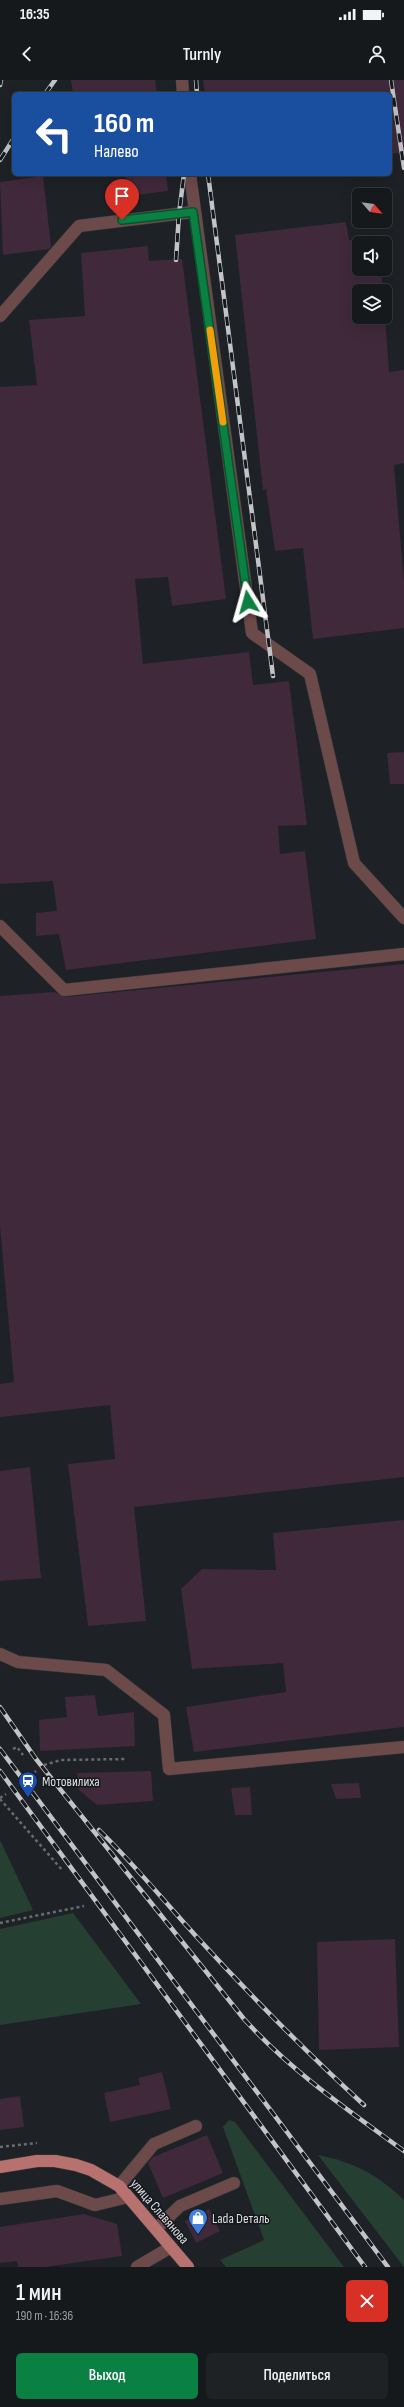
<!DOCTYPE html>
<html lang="ru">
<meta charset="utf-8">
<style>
body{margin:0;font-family:"Sofia Sans Condensed",sans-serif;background:#1f2225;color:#f1f3f6;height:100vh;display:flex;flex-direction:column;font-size:15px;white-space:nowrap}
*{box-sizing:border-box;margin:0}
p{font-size:13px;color:#9ea0a3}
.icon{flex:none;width:22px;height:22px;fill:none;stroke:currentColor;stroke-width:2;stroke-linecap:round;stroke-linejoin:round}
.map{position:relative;height:2187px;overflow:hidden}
.drawer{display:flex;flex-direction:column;background:#16191c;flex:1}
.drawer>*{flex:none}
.guide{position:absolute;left:12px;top:12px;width:380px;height:84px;border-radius:6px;box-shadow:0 4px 16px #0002,0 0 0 1px #35383b;background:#1a4fa0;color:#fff;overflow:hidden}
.needle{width:26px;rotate:118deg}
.buttons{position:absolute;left:352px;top:108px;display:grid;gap:8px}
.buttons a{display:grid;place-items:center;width:40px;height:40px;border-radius:6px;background:#16191c;box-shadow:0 4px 16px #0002,0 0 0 1px #35383b;font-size:20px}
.pin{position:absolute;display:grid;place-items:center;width:34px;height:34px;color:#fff;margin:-41px -17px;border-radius:50% 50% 50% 0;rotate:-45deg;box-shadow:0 0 4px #0007}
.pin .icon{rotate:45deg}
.me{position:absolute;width:44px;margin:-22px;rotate:352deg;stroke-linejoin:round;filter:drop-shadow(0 0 3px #0008)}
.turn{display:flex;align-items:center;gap:14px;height:84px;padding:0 16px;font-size:18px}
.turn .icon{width:52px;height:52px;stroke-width:2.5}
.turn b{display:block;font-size:28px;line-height:34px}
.round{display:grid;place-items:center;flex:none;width:42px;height:42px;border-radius:6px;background:#1f2225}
.overview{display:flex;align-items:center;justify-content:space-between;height:68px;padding:0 16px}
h1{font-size:24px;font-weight:600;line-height:30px}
.cta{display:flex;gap:8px;margin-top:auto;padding:8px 16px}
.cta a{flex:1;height:46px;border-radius:6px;background:#0b8043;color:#fff;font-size:16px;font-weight:600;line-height:46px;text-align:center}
.cta a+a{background:#1f2225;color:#f1f3f6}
.status{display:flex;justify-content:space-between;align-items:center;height:28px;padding:0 20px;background:#16191c;direction:ltr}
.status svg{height:11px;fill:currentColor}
header{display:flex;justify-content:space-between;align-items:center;height:52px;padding:0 16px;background:#16191c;font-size:18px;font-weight:600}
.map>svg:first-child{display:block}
.green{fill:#263f33}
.building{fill:#3f293b}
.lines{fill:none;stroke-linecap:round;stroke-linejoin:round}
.minor-casing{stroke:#393c3f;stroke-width:13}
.major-casing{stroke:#393c3f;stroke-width:13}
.path{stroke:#696c6f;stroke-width:2.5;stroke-dasharray:3 3;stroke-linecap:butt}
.minor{stroke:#6c4a49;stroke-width:12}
.major{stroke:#b7726f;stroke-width:12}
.rail-casing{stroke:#c2c4c7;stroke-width:4.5}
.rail{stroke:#15181c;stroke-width:3;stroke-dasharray:9;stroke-linecap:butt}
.route-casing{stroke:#07532c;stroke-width:10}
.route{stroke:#0b8043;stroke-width:7}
.slow{stroke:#f59e0b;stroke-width:7}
.labels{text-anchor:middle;stroke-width:3;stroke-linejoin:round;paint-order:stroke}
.poi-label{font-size:14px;fill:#dddfe2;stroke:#15181c;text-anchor:start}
.street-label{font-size:14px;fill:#dddfe2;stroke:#15181c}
</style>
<div class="status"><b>16:35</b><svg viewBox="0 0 49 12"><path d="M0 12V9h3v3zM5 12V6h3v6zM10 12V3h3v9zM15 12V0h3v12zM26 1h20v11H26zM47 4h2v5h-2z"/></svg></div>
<header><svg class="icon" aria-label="back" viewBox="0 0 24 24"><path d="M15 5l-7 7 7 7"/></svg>Turnly<svg class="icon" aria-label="person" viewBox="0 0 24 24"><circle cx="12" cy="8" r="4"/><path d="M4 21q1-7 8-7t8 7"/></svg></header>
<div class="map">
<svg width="404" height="2187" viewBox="0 0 404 2187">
<rect width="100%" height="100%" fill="#1e2125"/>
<g class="green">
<polygon points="0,1760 33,1830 0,1838"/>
<polygon points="73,1833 141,1924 0,1945 0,1849"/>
<polygon points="229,2040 235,2042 344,2187 226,2187 220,2180 264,2160 223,2047"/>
<path d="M 318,2075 C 354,2082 378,2095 404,2120 L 404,2187 Z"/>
</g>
<g class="building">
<polygon points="71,0 155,0 157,14 73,14"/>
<polygon points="203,0 404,0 404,72 390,74 390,14 205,14"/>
<polygon points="126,94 166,94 168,111 128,116"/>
<polygon points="43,96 51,166 49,169 3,175 0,102"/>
<polygon points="346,142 349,160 359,159 359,189 381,189 383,211 359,211 359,237 385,237 389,292 404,290 404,383 394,385 404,502 404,548 313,559 303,468 275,471 266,409 263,410 235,155"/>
<polygon points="148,166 149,181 182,179 226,519 172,526 168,497 135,499 143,584 249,572 253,605 289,601 307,745 278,746 280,774 305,771 316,859 66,890 59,854 36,856 36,833 57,831 53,801 0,804 0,307 37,305 29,240 85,236 81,173"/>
<polygon points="404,672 404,704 390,704 387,673"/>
<polygon points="404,884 404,1397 134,1427 146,1541 88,1546 68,1384 115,1379 110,1325 0,1337 0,1304 14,1302 0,1146 0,916 55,912 65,917"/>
<polygon points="30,1387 41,1498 0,1501 0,1391"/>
<polygon points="404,1440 404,1647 194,1672 186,1627 286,1612 283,1583 192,1589 181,1509 202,1489 276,1490 273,1453"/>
<polygon points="95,1615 98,1636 134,1632 135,1666 40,1671 39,1640 67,1637 65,1617"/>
<polygon points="151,1691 153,1721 97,1725 79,1710 77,1693"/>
<polygon points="359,1703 361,1718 336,1719 331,1704"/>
<polygon points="250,1707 252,1735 235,1735 231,1708"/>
<polygon points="395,1859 399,1967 319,1970 317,1862"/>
<polygon points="162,1992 171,2029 110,2042 104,2013 140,2005 138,1998"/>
<polygon points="20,2016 24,2047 0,2050 0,2019"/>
<polygon points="207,2055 223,2093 163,2118 148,2083 153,2077"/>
<polygon points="209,2129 220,2151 196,2163 185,2141"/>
<polygon points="84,2134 117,2144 122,2176 45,2187 18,2187 17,2181 0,2183 0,2147"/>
</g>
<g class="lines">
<g class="minor-casing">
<g id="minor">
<polyline points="182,0 183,14"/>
<polyline points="190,94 252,553 310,594 354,783 404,838"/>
<polyline points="0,236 79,146 193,132"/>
<polyline points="0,846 64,910 404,874"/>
<polyline points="0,1574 18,1582 106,1590 164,1635 169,1689 404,1667"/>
<polyline points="119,2106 154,2064 196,2046"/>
<polyline points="0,2119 57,2111 95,2125 128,2117"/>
<polyline points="156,2149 180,2126 234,2103"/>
<polyline points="137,2187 171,2167"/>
</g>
</g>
<g class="major-casing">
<polyline id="major" points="0,2087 37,2081 55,2081 76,2085 91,2090 119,2106 188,2187"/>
</g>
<g class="path">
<polyline points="13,1669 17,1667 23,1675"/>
<polyline points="44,1685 61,1680 127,1679"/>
<polyline points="35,1692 36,1691"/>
<polyline points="0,1718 6,1714"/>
<polyline points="0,1719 63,1791"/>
<polyline points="0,1843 84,1826"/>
<polyline points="0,2067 37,2063"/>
</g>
<use href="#minor" class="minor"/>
<use href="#major" class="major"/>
<g class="rail-casing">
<g id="rail">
<polyline points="196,0 197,14"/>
<polyline points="391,0 404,88"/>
<polyline points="0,5 1,0"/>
<polyline points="45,14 55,0"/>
<polyline points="0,80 14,58"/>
<polyline points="208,94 273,596"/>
<polyline points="176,180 179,134 184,94"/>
<path d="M 0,1627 L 36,1679 L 244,1939 C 291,1991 348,2030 404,2071"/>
<polyline points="0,1669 388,2187"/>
<polyline points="0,1691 365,2187"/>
<path d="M 99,1750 C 133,1783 163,1820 195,1855 C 249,1914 305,1971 364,2025"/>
</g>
</g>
<use href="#rail" class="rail"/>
</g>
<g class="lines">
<g class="route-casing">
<polyline id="route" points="122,140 193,132 248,522"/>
</g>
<use href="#route" class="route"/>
<polyline class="slow" points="210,250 223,342"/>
</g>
<defs>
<g id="station-pin" transform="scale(1)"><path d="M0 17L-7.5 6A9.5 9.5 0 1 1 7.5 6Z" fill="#1a4fb4" stroke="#15181c"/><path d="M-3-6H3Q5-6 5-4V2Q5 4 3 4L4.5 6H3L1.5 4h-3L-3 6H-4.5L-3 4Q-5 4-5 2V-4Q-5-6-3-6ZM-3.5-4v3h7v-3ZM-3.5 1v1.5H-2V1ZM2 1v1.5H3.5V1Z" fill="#fff"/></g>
<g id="shop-pin" transform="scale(1)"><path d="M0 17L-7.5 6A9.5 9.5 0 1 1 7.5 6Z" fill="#3f7fe0" stroke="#15181c"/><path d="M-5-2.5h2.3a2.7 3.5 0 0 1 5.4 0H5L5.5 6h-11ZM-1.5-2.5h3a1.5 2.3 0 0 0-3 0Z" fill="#fff"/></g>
</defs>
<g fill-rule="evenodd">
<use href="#station-pin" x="28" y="1701"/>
<use href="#shop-pin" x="198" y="2138"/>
</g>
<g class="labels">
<g class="poi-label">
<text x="42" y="1706">Мотовилиха</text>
<text x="212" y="2143">Lada Dеталь</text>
</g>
<g class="street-label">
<text transform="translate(160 2131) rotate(49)" y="5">улица Славянова</text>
</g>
</g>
</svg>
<div class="buttons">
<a><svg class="needle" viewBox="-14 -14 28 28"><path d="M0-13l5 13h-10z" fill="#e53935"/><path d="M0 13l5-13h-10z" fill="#9ea0a3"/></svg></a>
<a><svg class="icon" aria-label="sound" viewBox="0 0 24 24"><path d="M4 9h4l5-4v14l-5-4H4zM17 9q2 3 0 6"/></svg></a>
<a><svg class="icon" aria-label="layers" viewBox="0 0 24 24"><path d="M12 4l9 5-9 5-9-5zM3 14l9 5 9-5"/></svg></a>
</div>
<div class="pin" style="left:122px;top:140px;background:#d93025"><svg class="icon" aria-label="arrive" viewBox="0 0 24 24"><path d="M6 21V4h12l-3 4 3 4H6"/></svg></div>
<svg class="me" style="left:248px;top:522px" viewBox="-20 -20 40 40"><path d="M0-17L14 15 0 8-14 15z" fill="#0b8043" stroke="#fff" stroke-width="4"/></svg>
<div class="guide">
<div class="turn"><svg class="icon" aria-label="left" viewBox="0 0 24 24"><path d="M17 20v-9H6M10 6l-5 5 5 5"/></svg><div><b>160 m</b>Налево</div></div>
</div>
</div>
<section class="drawer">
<div class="overview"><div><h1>1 мин</h1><p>190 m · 16:36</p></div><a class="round" style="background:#d93025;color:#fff"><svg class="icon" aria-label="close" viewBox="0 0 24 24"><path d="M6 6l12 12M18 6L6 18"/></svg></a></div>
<div class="cta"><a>Выход</a><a>Поделиться</a></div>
</section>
